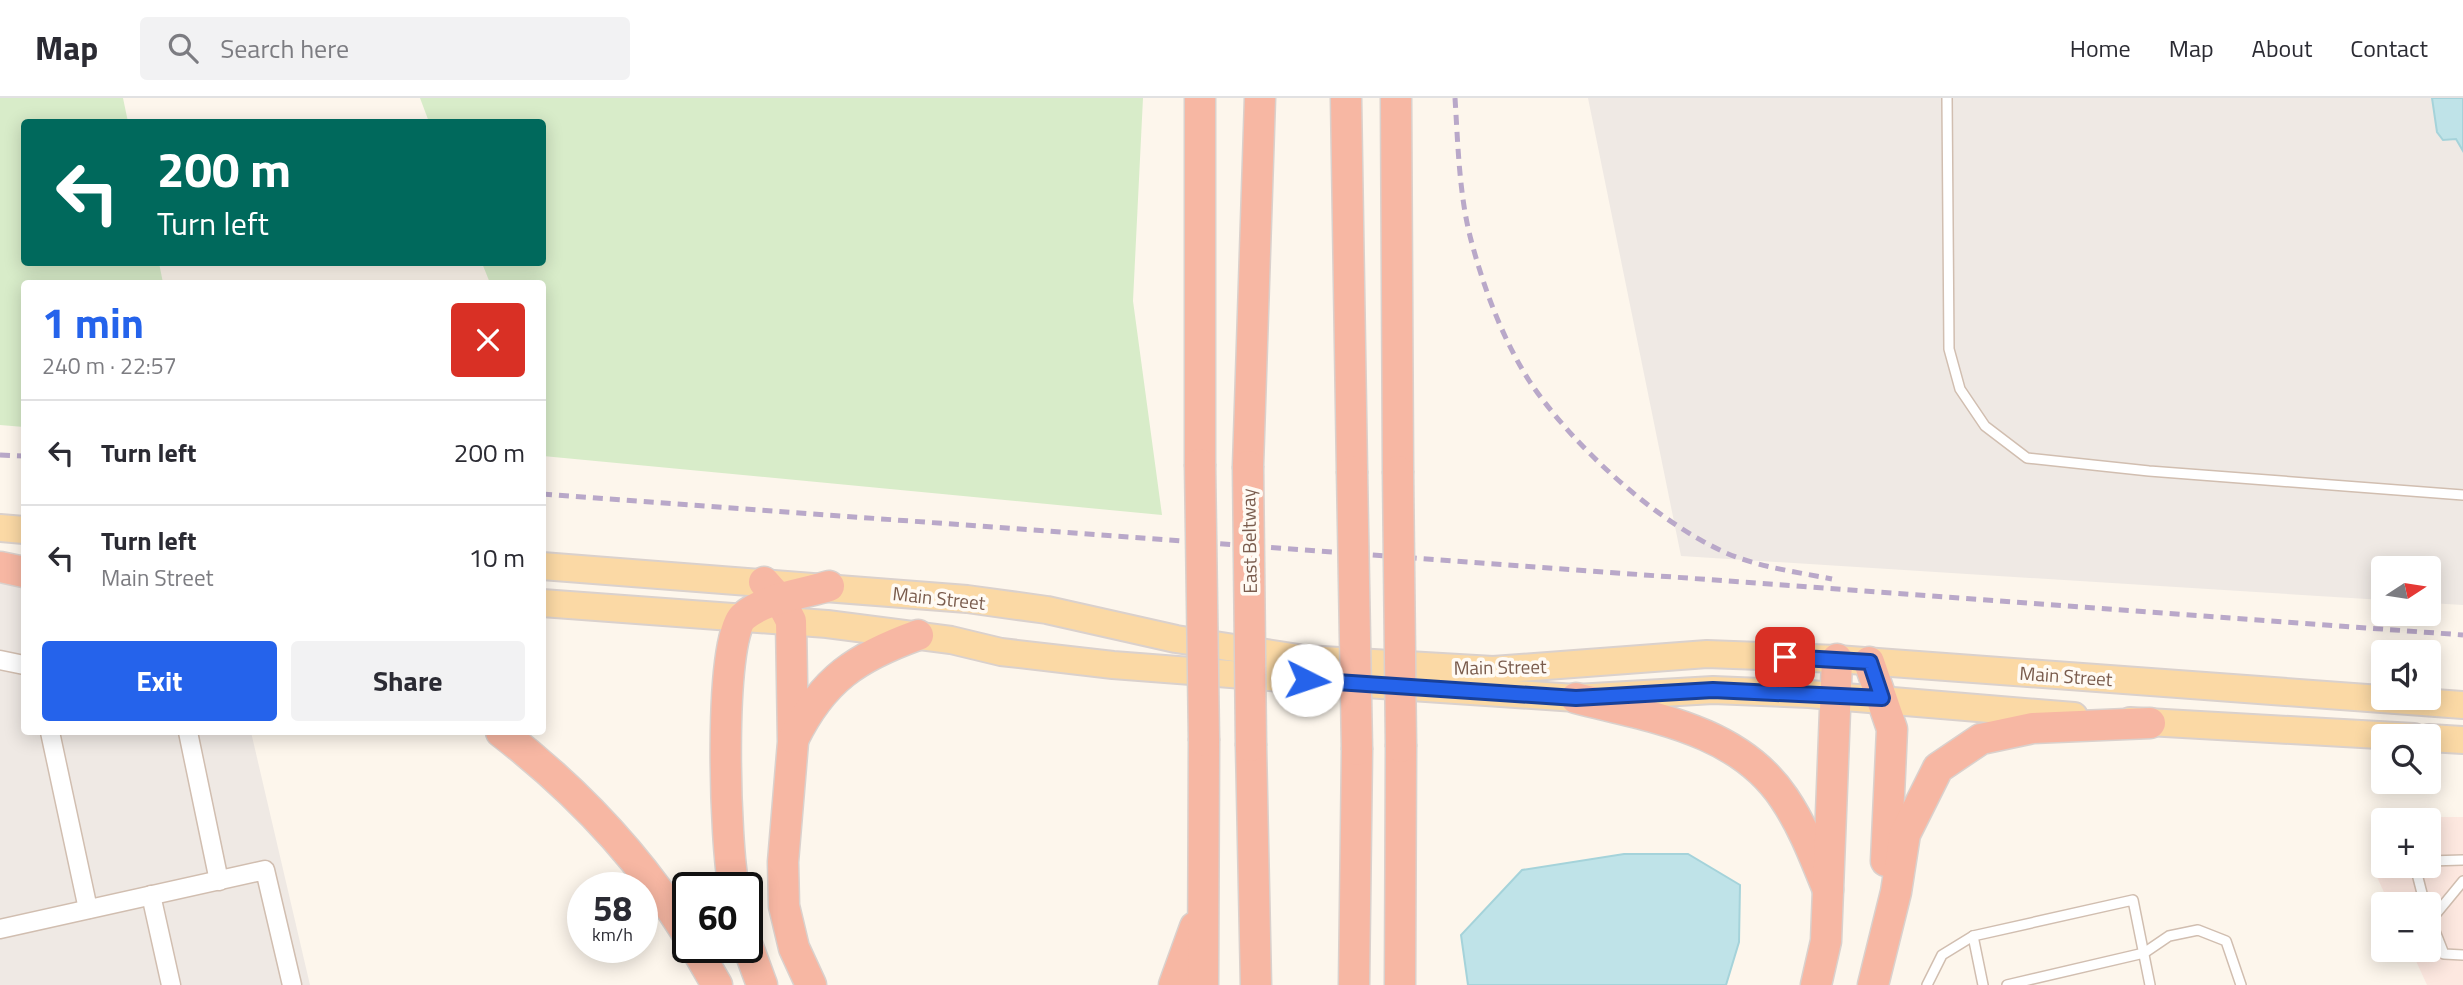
<!DOCTYPE html>
<meta charset="utf-8">
<style>
body{margin:0;font-family:"Titillium Web",sans-serif;background:#f2f2f3;color:#2b2b33;height:100vh;display:flex;flex-direction:column;font-size:26px;white-space:nowrap}
*{box-sizing:border-box;margin:0}
p{font-size:23px;color:#7c7c81}
.icon{flex:none;width:38px;height:38px;fill:none;stroke:currentColor;stroke-width:2;stroke-linecap:round;stroke-linejoin:round}
.map{position:relative;flex:1;overflow:hidden}
.panel{position:absolute;left:21px;top:182px;width:525px;height:455px;display:flex;flex-direction:column;background:#fff;border-radius:7px;box-shadow:0 4px 18px #0003}
.panel>*{flex:none}
.hud{position:absolute;left:21px;top:21px;width:525px;height:147px;border-radius:7px;box-shadow:0 4px 18px #0003;background:#00695c;color:#fff;overflow:hidden}
.needle{width:46px;rotate:78deg}
.fabs{position:absolute;left:2371px;top:458px;display:grid;gap:14px}
.fabs a{display:grid;place-items:center;width:70px;height:70px;border-radius:7px;background:#fff;box-shadow:0 4px 18px #0003;font-size:35px}
.speed{position:absolute;left:567px;top:774px;display:flex;gap:14px;font-size:35px;font-weight:700;text-align:center}
.speed>*{display:grid;place-content:center;width:91px;height:91px;border-radius:50%;background:#fff;box-shadow:0 4px 18px #0003;line-height:1}
.speed small{font-size:18px;font-weight:400}
.speed .limit{border:4px solid #111;border-radius:10px;background:#fff;color:#111}
.pin{position:absolute;display:grid;place-items:center;width:60px;height:60px;color:#fff;margin:-30px;border-radius:14px;box-shadow:0 4px 10px #0006}
.me{position:absolute;width:77px;margin:-38px;rotate:94deg;stroke-linejoin:round;filter:drop-shadow(0 0 5px #0008)}
.turn{display:flex;align-items:center;gap:24px;height:147px;padding:0 21px;font-size:32px}
.turn .icon{width:91px;height:91px;stroke-width:2.5}
.turn b{display:block;font-size:49px;line-height:60px}
.round{display:grid;place-items:center;flex:none;width:74px;height:74px;border-radius:7px;background:#f2f2f3}
.head{display:flex;align-items:center;justify-content:space-between;height:119px;padding:0 21px}
h1{font-size:42px;font-weight:700;line-height:52px;color:#2563eb}
.primary-button{display:flex;gap:14px;margin-top:auto;padding:14px 21px}
.primary-button a{flex:1;height:80px;border-radius:7px;background:#2563eb;color:#fff;font-size:28px;font-weight:700;line-height:80px;text-align:center}
.primary-button a+a{background:#f2f2f3;color:#2b2b33}
ul{padding:0;list-style:none}
li{display:flex;align-items:center;gap:21px;height:105px;padding:0 21px;border-top:2px solid #e1e1e2}
li div{flex:1}
li b{display:block;font-size:26px}
li em{font-style:normal}
header{display:flex;align-items:center;gap:42px;box-sizing:border-box;height:98px;padding:0 35px;background:#fff;border-bottom:2px solid #e1e1e2}
header strong{font-size:33px}
nav{display:flex;gap:38px;margin-inline-start:auto;font-size:24px}
.search{width:490px;height:63px;background:#f2f2f3;display:flex;align-items:center;gap:18px;box-sizing:border-box;padding:0 24px;border-radius:7px;color:#7c7c81;font-size:26px}
.map>svg:first-child{display:block}
.commercial{fill:#fde8e0;fill-rule:evenodd}
.industrial{fill:#efe9e4}
.green{fill:#d8ecc9}
.water{fill:#bfe3e8;stroke:#a5d3da;stroke-width:2}
.lines{fill:none;stroke-linecap:round;stroke-linejoin:round}
.service-casing{stroke:#d1beb0;stroke-width:12}
.minor-casing{stroke:#d1beb0;stroke-width:21}
.primary-casing{stroke:#dad1cd;stroke-width:30}
.motorway-casing{stroke:#dad1cd;stroke-width:33}
.service{stroke:#fff;stroke-width:9}
.minor{stroke:#fff;stroke-width:18}
.primary{stroke:#fbd9a5;stroke-width:26}
.motorway{stroke:#f7b7a3;stroke-width:30}
.rail{stroke:#b9a8c9;stroke-width:5;stroke-dasharray:10 7;stroke-linecap:butt}
.motorway-bridge-casing{stroke:#dad1cd;stroke-width:33;stroke-linecap:butt}
.motorway-bridge{stroke:#f7b7a3;stroke-width:30}
.route-casing{stroke:#184099;stroke-width:18}
.route{stroke:#2563eb;stroke-width:12}
.labels{text-anchor:middle;stroke-width:7;stroke-linejoin:round;paint-order:stroke}
.street-label{font-size:19px;fill:#7a5c4d;stroke:#fffaf3}
</style>
<header>
<strong>Map</strong>
<div class="search"><svg class="icon" aria-label="search" viewBox="0 0 24 24"><circle cx="10" cy="10" r="6"/><path d="M15 15l6 6"/></svg>Search here</div>
<nav><a>Home</a><a>Map</a><a>About</a><a>Contact</a></nav>
</header>
<div class="map">
<svg width="2463" height="887" viewBox="0 0 2463 887">
<rect width="100%" height="100%" fill="#fdf6ec"/>
<path class="commercial" d="M 2376,719 L 2463,719 L 2463,887 L 2427,887 L 2411,852 L 2429,852 L 2429,807 L 2390,807 L 2376,777 ZM 2384,723 L 2429,723 L 2429,768 L 2384,768 Z"/>
<g class="industrial">
<polygon points="1588,0 2463,0 2463,507 2429,505 2429,471 2384,471 2383,502 1681,458"/>
<polygon points="0,482 24,486 24,634 251,634 310,887 0,887"/>
</g>
<g class="green">
<polygon points="0,0 123,0 128,24 24,24 24,164 159,165 163,185 24,186 24,329 0,327"/>
<polygon points="420,0 1143,0 1133,203 1162,417 543,358 542,186 490,185 482,165 542,164 542,24 429,24"/>
</g>
<g class="water">
<polygon points="2432,0 2463,0 2463,53 2456,41 2443,42 2437,34"/>
<polygon points="1624,756 1688,756 1740,787 1739,844 1726,887 1468,887 1461,837 1522,772"/>
</g>
<g class="lines">
<g class="service-casing">
<g id="service">
<polyline points="1947,0 1949,251 1960,291 1985,328 2027,360 2149,373 2463,397"/>
<polyline points="2429,763 2463,762"/>
<polyline points="2415,768 2425,807"/>
<polyline points="2429,818 2444,856 2463,857"/>
<polyline points="2431,822 2463,783"/>
<polyline points="1973,838 1983,887"/>
<polyline points="1927,887 1942,857 1973,838 2133,802 2150,887"/>
<polyline points="2007,887 2144,855 2169,838 2198,832 2226,843 2241,887"/>
</g>
</g>
<g class="minor-casing">
<g id="minor">
<polyline points="0,562 24,567"/>
<polyline points="50,634 88,811"/>
<polyline points="188,634 219,783"/>
<polyline points="151,797 171,887"/>
<polyline points="0,831 265,772 292,887"/>
</g>
</g>
<g class="primary-casing">
<g id="primary">
<polyline points="0,430 24,432"/>
<polyline points="542,468 967,501 1047,512 1176,541 1305,561 1493,572 1707,556 1837,561 2463,607"/>
<polyline points="542,505 827,526 951,542 1001,554 1113,567 1307,582 1576,600 1713,592 1809,596 2074,618"/>
<polyline points="2130,623 2414,639"/>
<polyline points="2429,640 2463,642"/>
</g>
</g>
<g class="motorway-casing">
<g id="motorway">
<polyline points="1200,0 1200,366"/>
<polyline points="1346,0 1352,373"/>
<polyline points="1396,0 1398,373"/>
<polyline points="1248,368 1260,0"/>
<polyline points="0,469 24,474"/>
<polyline points="764,484 780,502 791,523 793,644 783,764 784,808 794,850 811,887"/>
<polyline points="1869,564 1892,631 1886,763"/>
<path d="M 1576,600 C 1650,619 1738,631 1784,700 C 1803,728 1815,760 1828,792"/>
<path d="M 501,634 C 575,691 639,758 688,837"/>
<path d="M 794,640 C 823,581 857,559 918,537"/>
<polyline points="1251,648 1256,887"/>
<path d="M 734,789 C 725,751 718,542 743,519 C 765,500 802,496 829,488"/>
<polyline points="747,846 762,887"/>
<polyline points="695,849 717,887"/>
<polyline points="1174,887 1195,829"/>
<polyline points="1203,887 1204,643"/>
<polyline points="1354,887 1357,652"/>
<polyline points="1400,887 1401,649"/>
<polyline points="1816,887 1826,843 1837,561"/>
<polyline points="1873,887 1896,794 1905,736 1938,670 1981,641 2033,630 2150,625"/>
</g>
</g>
<use href="#service" class="service"/>
<use href="#minor" class="minor"/>
<use href="#primary" class="primary"/>
<use href="#motorway" class="motorway"/>
<g class="rail">
<path d="M 1455,0 C 1458,47 1459,96 1471,142 C 1484,191 1503,242 1530,284 C 1573,348 1654,422 1724,454 C 1757,469 1797,474 1832,481"/>
<polyline points="0,357 24,358"/>
<polyline points="542,396 2463,537"/>
</g>
<g class="motorway-bridge-casing">
<g id="motorway-bridge">
<polyline points="1200,366 1204,643"/>
<polyline points="1248,368 1251,648"/>
<polyline points="1352,373 1357,652"/>
<polyline points="1398,373 1401,649"/>
</g>
</g>
<use href="#motorway-bridge" class="motorway-bridge"/>
</g>
<g class="lines">
<g class="route-casing">
<polyline id="route" points="1307,582 1576,600 1713,592 1882,600 1870,564 1785,559"/>
</g>
<use href="#route" class="route"/>
</g>
<g class="labels">
<g class="street-label">
<text transform="translate(1249 443) rotate(-91)" y="7">East Beltway</text>
<text transform="translate(939 500) rotate(6)" y="7">Main Street</text>
<text transform="translate(1500 569) rotate(-1)" y="7">Main Street</text>
<text transform="translate(2066 578) rotate(4)" y="7">Main Street</text>
</g>
</g>
</svg>
<div class="fabs">
<a><svg class="needle" viewBox="-14 -14 28 28"><path d="M0-13l5 13h-10z" fill="#e53935"/><path d="M0 13l5-13h-10z" fill="#7c7c81"/></svg></a>
<a><svg class="icon" aria-label="sound" viewBox="0 0 24 24"><path d="M4 9h4l5-4v14l-5-4H4zM17 9q2 3 0 6"/></svg></a>
<a><svg class="icon" aria-label="search" viewBox="0 0 24 24"><circle cx="10" cy="10" r="6"/><path d="M15 15l6 6"/></svg></a>
<a>+</a>
<a>−</a>
</div>
<div class="speed"><div>58<small>km/h</small></div><div class="limit">60</div></div>
<div class="pin" style="left:1785px;top:559px;background:#d93025"><svg class="icon" aria-label="arrive" viewBox="0 0 24 24"><path d="M6 21V4h12l-3 4 3 4H6"/></svg></div>
<svg class="me" style="left:1307px;top:582px" viewBox="-20 -20 40 40"><circle r="19" fill="#fff"/><path d="M0-13L10 11 0 6-10 11z" fill="#2563eb"/></svg>
<div class="hud">
<div class="turn"><svg class="icon" aria-label="left" viewBox="0 0 24 24"><path d="M17 20v-9H6M10 6l-5 5 5 5"/></svg><div><b>200 m</b>Turn left</div></div>
</div>
<section class="panel">
<div class="head"><div><h1>1 min</h1><p>240 m · 22:57</p></div><a class="round" style="background:#d93025;color:#fff"><svg class="icon" aria-label="close" viewBox="0 0 24 24"><path d="M6 6l12 12M18 6L6 18"/></svg></a></div>
<ul>
<li><svg class="icon" aria-label="left" viewBox="0 0 24 24"><path d="M17 20v-9H6M10 6l-5 5 5 5"/></svg><div><b>Turn left</b></div><em>200 m</em></li>
<li><svg class="icon" aria-label="left" viewBox="0 0 24 24"><path d="M17 20v-9H6M10 6l-5 5 5 5"/></svg><div><b>Turn left</b><p>Main Street</p></div><em>10 m</em></li>
</ul>
<div class="primary-button"><a>Exit</a><a>Share</a></div>
</section>
</div>
